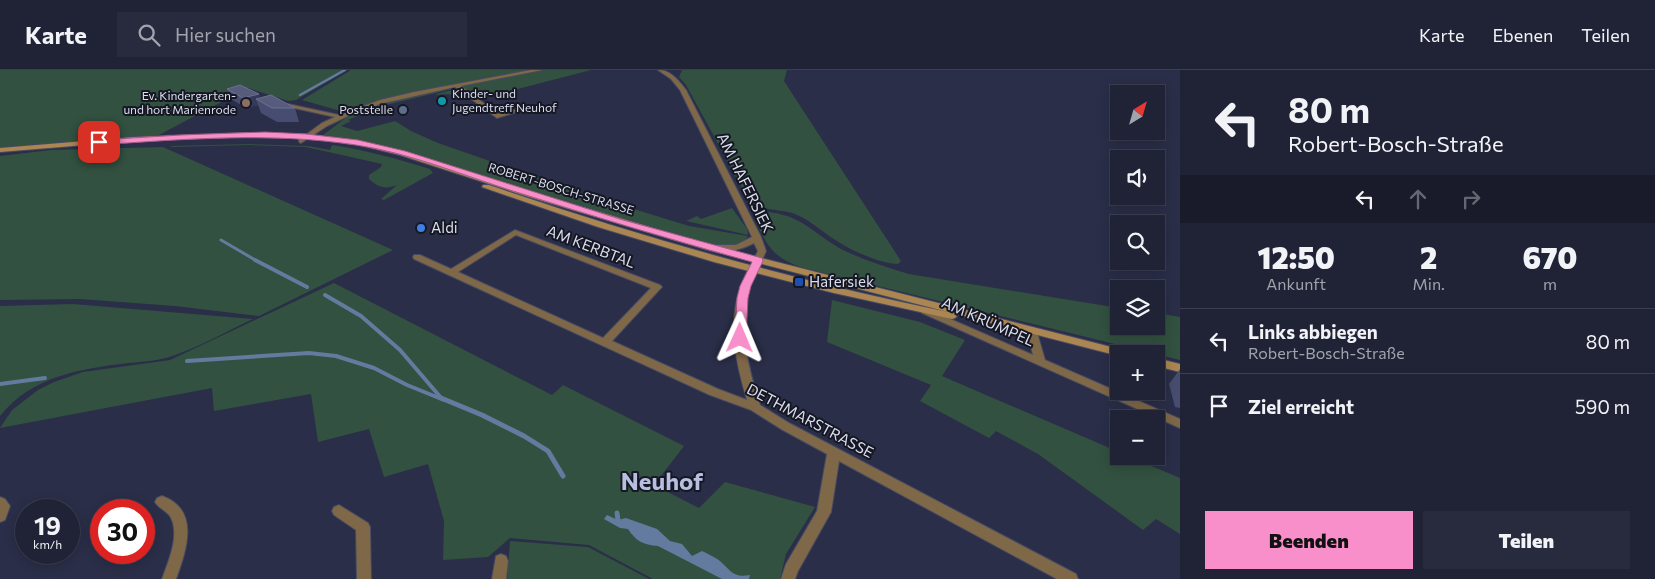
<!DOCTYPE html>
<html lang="de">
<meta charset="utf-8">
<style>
body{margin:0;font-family:Commissioner,sans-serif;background:#282a3e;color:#f1f3f6;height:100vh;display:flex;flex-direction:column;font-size:19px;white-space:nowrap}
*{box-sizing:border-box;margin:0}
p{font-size:16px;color:#a2a4ad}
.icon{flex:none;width:28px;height:28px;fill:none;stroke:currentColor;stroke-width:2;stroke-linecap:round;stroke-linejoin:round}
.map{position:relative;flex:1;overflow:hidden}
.details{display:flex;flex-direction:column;background:#202236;width:475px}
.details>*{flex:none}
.banner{background:#202236;color:#f1f3f6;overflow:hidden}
.needle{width:32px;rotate:37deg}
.tools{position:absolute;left:1110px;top:15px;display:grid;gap:10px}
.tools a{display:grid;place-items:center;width:55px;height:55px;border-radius:0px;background:#202236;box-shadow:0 2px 12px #0003,0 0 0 1px #3d3f51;font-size:25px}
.speed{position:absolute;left:15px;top:429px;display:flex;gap:10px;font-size:25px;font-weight:700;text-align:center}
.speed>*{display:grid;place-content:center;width:65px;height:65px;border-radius:50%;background:#202236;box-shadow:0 2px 12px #0003,0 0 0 1px #3d3f51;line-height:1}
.speed small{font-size:12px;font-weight:400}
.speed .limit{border:8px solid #d22;background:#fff;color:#111}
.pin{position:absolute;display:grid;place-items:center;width:42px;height:42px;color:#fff;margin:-21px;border-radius:10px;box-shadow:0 2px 8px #0006}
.me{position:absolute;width:55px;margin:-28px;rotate:1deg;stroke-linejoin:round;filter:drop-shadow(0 0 4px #0008)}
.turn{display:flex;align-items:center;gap:18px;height:105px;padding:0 25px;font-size:22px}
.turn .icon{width:65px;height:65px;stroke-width:2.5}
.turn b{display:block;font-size:35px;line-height:42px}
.lanes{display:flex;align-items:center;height:48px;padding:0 25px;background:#0003;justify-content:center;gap:25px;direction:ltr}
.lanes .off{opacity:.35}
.eta{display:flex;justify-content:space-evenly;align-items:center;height:85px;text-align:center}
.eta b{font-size:30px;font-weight:800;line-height:35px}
.primary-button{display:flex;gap:10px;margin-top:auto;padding:10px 25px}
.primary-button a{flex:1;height:58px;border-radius:0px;background:#f98fca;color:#111;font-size:20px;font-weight:800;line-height:58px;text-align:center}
.primary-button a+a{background:#282a3e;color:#f1f3f6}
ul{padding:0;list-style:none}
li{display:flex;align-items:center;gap:15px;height:65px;padding:0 25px;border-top:1px solid #3d3f51}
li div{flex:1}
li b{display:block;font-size:19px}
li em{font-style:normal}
header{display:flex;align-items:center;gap:30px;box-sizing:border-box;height:70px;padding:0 25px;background:#202236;border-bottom:1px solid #3d3f51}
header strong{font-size:24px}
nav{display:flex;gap:28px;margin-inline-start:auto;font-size:18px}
.search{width:350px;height:45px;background:#282a3e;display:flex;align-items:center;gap:12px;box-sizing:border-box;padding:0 18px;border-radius:0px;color:#a2a4ad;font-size:19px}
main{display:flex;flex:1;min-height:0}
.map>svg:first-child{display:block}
.green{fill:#325140}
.water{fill:#627b9e}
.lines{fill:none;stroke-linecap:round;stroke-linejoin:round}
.stream-far3{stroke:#627b9e;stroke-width:2.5}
.stream-far2{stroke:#627b9e;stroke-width:3}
.stream-far1{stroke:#627b9e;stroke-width:4}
.stream{stroke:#627b9e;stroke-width:5}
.minor-casing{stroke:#464a63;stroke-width:2}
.secondary-casing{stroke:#464a63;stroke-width:2}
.minor{fill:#7f6848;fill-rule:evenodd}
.secondary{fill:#ab8652;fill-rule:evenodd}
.wall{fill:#474d70}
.shaded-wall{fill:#353a5a}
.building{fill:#575c7d;stroke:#6b708f}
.route{fill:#f98fca;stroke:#a25d83}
.culture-dot{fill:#0f9aa8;stroke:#151723;stroke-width:2}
.education-dot{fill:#8d6e63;stroke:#151723;stroke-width:2}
.service-dot{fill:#5c6f8a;stroke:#151723;stroke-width:2}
.shop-dot{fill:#3f7fe0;stroke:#151723;stroke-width:2}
.transit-dot{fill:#1a4fb4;stroke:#151723;stroke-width:2}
.labels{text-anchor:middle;stroke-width:4;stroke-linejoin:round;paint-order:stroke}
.far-poi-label{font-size:12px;fill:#daddee;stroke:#151723;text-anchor:end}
.far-street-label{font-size:12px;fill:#daddee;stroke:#151723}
.street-label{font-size:15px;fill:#daddee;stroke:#151723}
.poi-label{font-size:15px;fill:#daddee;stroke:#151723;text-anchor:start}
.near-district-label{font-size:24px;font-weight:bold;fill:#b7bedf;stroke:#151723}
</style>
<header>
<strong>Karte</strong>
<div class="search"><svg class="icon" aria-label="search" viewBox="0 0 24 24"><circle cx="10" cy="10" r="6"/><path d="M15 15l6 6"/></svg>Hier suchen</div>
<nav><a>Karte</a><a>Ebenen</a><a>Teilen</a></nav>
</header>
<main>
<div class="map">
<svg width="1180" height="509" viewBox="0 0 1180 509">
<rect width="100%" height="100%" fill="#2a2e48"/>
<g class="green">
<polygon points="0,0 347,0 296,30 288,31 248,18 157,66 0,78"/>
<path d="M 351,0 L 591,0 L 472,31 C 464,26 447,23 437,25 L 436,24 L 452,20 L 457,22 L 452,19 L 361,41 L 365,43 L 348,50 L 351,51 L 341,56 L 357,61 L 395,51 L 411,61 L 438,73 L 588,125 L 689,156 L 748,166 C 742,177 724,177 713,175 C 683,171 648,157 618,148 C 520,120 424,83 323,65 L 351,44 L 302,30 Z"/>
<path d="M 682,0 L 787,0 L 784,11 L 901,191 L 898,194 C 881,194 849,180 834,169 C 821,161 810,150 795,144 C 781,139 765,141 751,134 L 686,15 L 679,7 Z"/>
<path d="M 249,74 L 308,76 L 330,80 L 332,75 C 366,80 398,89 430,99 L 433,103 L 384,130 L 381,129 L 397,115 C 385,120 378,117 369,109 L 369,105 L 381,97 L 382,94 L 306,77 L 248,75 L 173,77 L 169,76 Z"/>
<polygon points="163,77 393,180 259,246 175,236 80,229 0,230 0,86 51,80"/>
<polygon points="732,138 747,159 748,165 686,151 697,146 701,149"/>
<path d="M 765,142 C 802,144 813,164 843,180 C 864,190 886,197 909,204 L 1119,238 L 1119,256 L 1156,256 L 1156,243 L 1180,247 L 1180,290 L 800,197 C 773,187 766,175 755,149 L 757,145 Z"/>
<polygon points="334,213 552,325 563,315 684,376 654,415 699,438 725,412 815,437 786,484 780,509 653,509 589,475 510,468 488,487 443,490 444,451 428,394 384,407 369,359 318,372 311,324 214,341 212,318 0,358 12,340 38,320 54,312 83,302 170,290"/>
<polygon points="832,230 920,252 965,270 942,306 1119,382 1119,386 1128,386 1180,408 1180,464 1156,449 1143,460 1038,384 996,361 989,368 920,331 931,315 827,272"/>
<path d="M 73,234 L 253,249 C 225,262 196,279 166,288 C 154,291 140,292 128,293 C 80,299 32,306 0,346 L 0,236 Z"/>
<polygon points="510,471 588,477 649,509 507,509"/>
</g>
<path class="water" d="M 607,445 L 618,450 L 626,448 L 657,459 L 670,471 L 682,474 L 692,486 L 702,481 C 708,484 715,487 720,491 C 731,501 733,508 750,505 L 749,509 L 722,509 L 658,476 C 643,475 636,471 628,459 L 620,458 L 604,449 Z"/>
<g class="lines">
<polyline class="stream-far3" points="300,25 345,0"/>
<polyline class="stream-far2" points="221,170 257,191"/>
<g class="stream-far1">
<polyline points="255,190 307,217"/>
<polyline points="325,225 361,246 400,280 442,329"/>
<polyline points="187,291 309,283 336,286 374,298 407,315 444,330"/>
<polyline points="0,314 45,308"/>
</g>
<g class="stream">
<polyline points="441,328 482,345 524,366 548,381 563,406"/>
<polyline points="617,443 618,450"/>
</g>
<g class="minor-casing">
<g id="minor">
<polygon points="531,0 542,0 461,16 498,44 520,38 523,40 497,48 455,17 384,33 354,43 327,56 301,73 299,72 299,70 322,53 335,47 285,36 288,34 339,45 380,30 414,22"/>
<path d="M 658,0 C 671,0 679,11 686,20 L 761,167 L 766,181 C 761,193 754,204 750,216 C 737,254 748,298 760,335 L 789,353 L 1076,504 L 1078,509 L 1057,509 L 839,391 L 831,442 L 798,501 L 795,509 L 781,509 L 786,494 L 817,441 L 827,384 L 781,359 L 751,340 L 710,325 L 414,189 L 413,187 L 414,185 L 420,185 L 451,199 L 515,160 L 660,215 L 662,217 L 660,219 L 612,271 L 718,319 L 747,330 C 736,294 727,252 741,216 C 745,204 752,193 758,181 L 754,173 C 743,179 720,186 709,178 L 713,175 L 736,175 L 752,167 L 680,20 L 671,9 ZM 516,165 L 651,218 L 603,268 L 458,202 Z"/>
<polygon points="925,238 1033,285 1027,261 1028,259 1036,259 1045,290 1180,349 1180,358 922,243 920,241 922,239"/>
<path d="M 162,426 C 201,440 186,481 176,509 L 162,509 C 168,492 180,466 171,448 C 168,441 159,439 155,432 L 157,428 Z"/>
<polygon points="0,427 5,429 10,436 5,450 0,452"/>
<polygon points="339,435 368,453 370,457 371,509 357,509 356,460 334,445 332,441 334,437"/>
<polygon points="501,484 506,486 508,491 506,509 492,509 496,486"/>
</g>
</g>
<g class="secondary-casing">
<g id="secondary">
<path d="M 240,63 L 307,64 L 359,71 L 402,81 L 532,122 L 714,176 L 1123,280 L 1128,284 L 1119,284 L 1119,286 L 956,244 L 957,246 L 955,248 L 952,249 L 834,223 L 714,192 L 598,157 L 482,117 L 483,115 L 489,115 C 640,167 792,210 948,242 L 708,180 L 526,126 L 400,85 L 359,75 L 307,68 L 240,67 L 134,71 L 0,82 L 0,78 L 134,67 Z"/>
<polygon points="1156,288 1180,294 1180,302 1156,296"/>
</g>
</g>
<use href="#minor" class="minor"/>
<use href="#secondary" class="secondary"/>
</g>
<g class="wall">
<polygon points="227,19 295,38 299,52 277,52 261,43 258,35 246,38 231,29"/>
<polygon points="1180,299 1180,338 1175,337 1169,314"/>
</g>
<polygon class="shaded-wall" points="259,24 261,32 256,29 258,35 246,38 243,28"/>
<g class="building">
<polygon points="240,15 259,24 243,28 227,19"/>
<polygon points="271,25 295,38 272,38 256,29"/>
</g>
<path class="route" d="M 265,62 L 306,64 L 358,70 L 405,81 L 623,150 L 762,188 L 763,191 L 751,216 L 748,228 L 746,268 L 740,272 L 735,268 L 737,228 L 740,216 L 752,192 C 672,170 592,146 513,121 C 462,105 410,83 356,75 C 271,62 185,69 99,75 L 96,72 L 99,70 L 181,65 Z"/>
<circle class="culture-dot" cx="442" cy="31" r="5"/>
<circle class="education-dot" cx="246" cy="33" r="5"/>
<circle class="service-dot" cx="403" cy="40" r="5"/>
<circle class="shop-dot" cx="421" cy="158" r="5"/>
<rect class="transit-dot" x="794" y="207" width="10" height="10" rx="2.5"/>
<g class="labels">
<g class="far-poi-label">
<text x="452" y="28" text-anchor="start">Kinder- und<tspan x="452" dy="14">Jugendtreff Neuhof</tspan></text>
<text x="236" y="30">Ev. Kindergarten-<tspan x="236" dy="14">und hort Marienrode</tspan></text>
<text x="393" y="44">Poststelle</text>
</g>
<g class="far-street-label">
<text transform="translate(561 119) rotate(17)" y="4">ROBERT-BOSCH-STRASSE</text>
</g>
<g class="street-label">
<text transform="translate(745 113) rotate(64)" y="5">AM HAFERSIEK</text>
<text transform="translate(591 177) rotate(21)" y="5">AM KERBTAL</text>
<text transform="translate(988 252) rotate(24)" y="5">AM KRÜMPEL</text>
<text transform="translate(810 351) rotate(28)" y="5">DETHMARSTRASSE</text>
</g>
<g class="poi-label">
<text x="431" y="163">Aldi</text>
<text x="809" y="217">Hafersiek</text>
</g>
<g class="near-district-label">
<text x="662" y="420">Neuhof</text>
</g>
</g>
</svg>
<div class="tools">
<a><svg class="needle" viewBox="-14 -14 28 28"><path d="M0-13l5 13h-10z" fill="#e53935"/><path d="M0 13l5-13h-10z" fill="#a2a4ad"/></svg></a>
<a><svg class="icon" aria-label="sound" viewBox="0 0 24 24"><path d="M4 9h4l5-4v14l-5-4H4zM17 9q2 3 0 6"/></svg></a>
<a><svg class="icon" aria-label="search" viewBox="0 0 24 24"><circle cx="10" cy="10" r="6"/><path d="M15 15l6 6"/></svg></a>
<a><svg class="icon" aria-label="layers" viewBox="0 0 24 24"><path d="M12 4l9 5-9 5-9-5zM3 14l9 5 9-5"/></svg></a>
<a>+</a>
<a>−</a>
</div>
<div class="speed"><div>19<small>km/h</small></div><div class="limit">30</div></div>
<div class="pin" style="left:99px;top:72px;background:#d93025"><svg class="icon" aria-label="arrive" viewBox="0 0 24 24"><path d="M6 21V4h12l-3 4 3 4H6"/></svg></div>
<svg class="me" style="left:740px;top:268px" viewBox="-20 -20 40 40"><path d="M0-17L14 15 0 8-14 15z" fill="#f98fca" stroke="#fff" stroke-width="4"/></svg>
</div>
<section class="details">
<div class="banner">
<div class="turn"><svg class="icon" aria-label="left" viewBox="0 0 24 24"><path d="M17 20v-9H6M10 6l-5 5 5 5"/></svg><div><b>80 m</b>Robert-Bosch-Straße</div></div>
<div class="lanes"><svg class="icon" aria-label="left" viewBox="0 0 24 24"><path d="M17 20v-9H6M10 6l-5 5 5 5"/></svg><svg class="icon off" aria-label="ahead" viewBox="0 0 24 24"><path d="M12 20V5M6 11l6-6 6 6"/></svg><svg class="icon off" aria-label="right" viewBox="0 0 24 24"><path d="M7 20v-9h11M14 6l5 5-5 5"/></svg></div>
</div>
<div class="eta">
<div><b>12:50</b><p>Ankunft</p></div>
<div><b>2</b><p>Min.</p></div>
<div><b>670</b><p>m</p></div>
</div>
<ul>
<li><svg class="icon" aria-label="left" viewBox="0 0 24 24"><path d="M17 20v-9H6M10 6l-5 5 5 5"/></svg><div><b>Links abbiegen</b><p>Robert-Bosch-Straße</p></div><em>80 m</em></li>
<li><svg class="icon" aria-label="arrive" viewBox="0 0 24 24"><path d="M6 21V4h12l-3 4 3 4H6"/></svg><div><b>Ziel erreicht</b></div><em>590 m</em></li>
</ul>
<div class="primary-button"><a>Beenden</a><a>Teilen</a></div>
</section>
</main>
